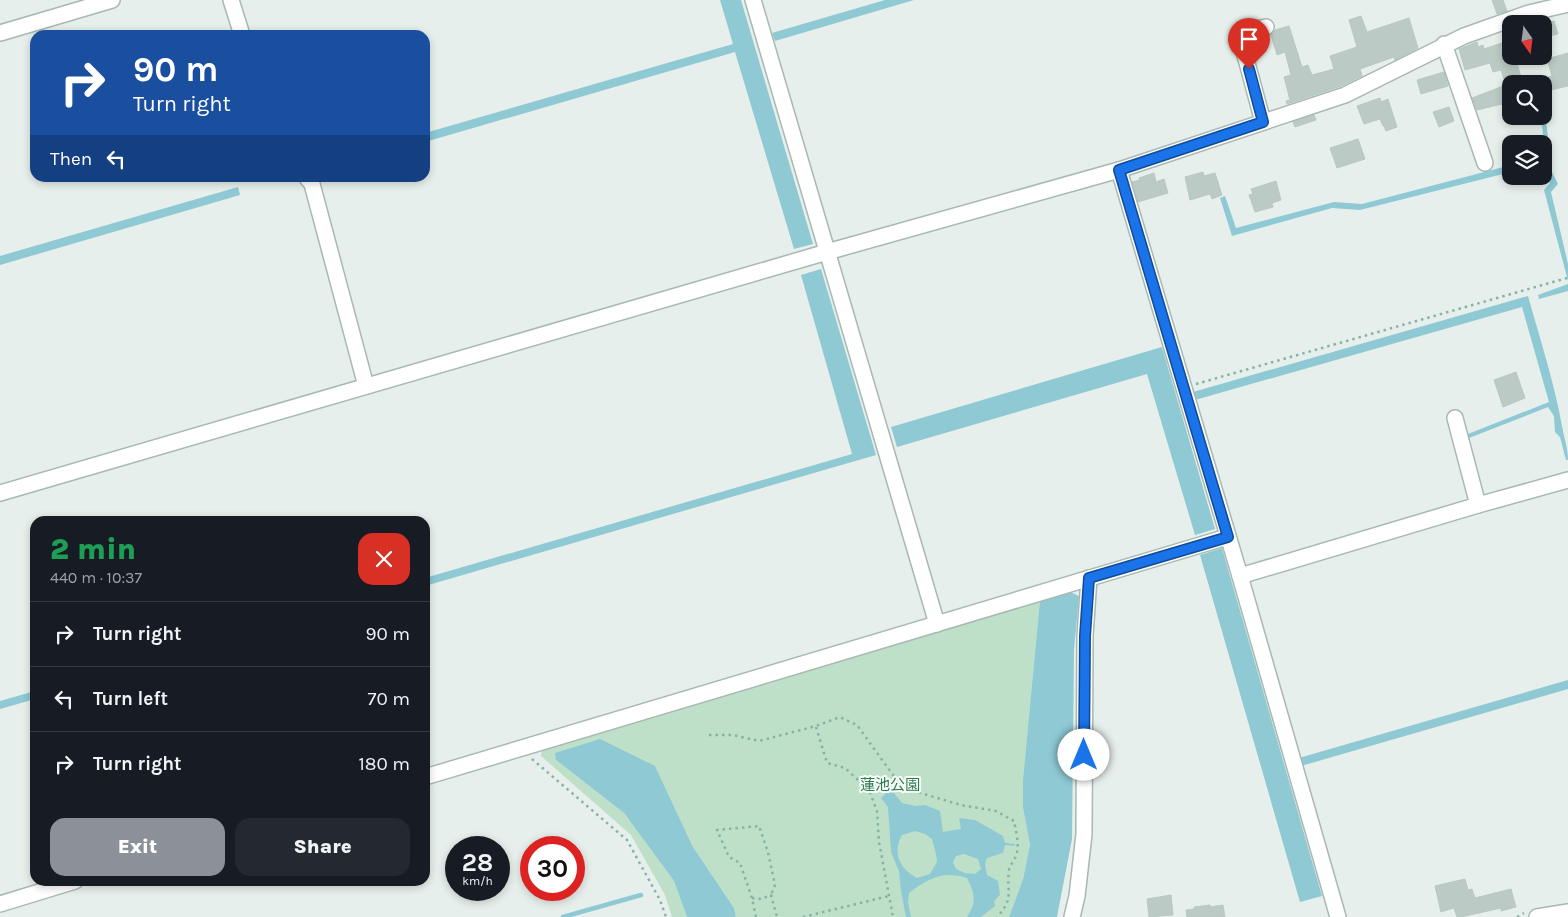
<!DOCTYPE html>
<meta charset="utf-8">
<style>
body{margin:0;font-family:Karla,"Noto Sans JP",sans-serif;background:#242831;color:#f1f3f6;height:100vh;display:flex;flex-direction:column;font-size:19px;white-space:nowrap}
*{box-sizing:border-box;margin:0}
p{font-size:16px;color:#9ea1a6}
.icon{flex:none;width:28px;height:28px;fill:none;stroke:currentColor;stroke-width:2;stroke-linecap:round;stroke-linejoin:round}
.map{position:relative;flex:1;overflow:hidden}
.sheet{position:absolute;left:30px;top:516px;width:400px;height:370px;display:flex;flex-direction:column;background:#171b24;border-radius:15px;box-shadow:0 2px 8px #0003}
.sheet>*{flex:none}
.top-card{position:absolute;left:30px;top:30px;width:400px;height:152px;border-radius:15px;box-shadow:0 2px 8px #0003;background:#1a4fa0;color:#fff;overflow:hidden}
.needle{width:32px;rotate:166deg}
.controls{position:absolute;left:1502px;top:15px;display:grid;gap:10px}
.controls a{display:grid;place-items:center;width:50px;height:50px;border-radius:10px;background:#171b24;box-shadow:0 2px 8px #0003;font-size:25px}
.speed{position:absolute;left:445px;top:836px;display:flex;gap:10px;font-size:25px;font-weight:700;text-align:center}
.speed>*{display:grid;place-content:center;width:65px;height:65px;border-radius:50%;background:#171b24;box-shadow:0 2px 8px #0003;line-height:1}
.speed small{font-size:12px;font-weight:400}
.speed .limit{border:8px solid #d22;background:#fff;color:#111}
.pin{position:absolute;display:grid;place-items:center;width:42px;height:42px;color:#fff;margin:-51px -21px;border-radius:50% 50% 50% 0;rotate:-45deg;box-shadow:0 0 5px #0007}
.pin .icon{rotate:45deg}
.me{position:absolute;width:55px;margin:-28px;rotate:0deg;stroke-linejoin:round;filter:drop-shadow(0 0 4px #0008)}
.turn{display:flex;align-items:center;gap:18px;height:105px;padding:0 20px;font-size:22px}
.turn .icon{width:65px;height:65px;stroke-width:2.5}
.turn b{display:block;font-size:35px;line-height:42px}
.then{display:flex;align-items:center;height:48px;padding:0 20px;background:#0003;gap:10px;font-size:19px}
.round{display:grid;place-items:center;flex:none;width:52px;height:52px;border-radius:15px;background:#242831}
.summary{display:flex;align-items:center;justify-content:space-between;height:85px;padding:0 20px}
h1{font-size:30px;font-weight:800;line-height:38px;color:#1e9e55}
.button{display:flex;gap:10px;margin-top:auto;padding:10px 20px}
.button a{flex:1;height:58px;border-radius:15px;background:#8c9099;color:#fff;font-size:20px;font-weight:800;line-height:58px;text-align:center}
.button a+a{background:#242831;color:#f1f3f6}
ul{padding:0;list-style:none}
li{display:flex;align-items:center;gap:15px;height:65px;padding:0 20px;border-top:1px solid #363941}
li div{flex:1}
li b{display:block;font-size:19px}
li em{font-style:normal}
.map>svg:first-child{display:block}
.green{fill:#bfe0c8}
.water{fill:#8ec9d4;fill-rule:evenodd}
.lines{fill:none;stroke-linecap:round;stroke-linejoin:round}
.stream{stroke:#8ec9d4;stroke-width:4.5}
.building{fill:#bbcac4;stroke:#b8c9c2}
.minor-casing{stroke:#a8b8b2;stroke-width:18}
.path{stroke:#86b3a5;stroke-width:2.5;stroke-dasharray:2.5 4;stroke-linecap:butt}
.minor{stroke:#fff;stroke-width:15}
.route-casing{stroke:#114b97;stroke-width:12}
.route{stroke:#1a73e8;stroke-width:9}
.labels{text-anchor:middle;stroke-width:4;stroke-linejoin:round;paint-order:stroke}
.park-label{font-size:15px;fill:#2d7a4b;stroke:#f7fbf9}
</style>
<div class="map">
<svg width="1568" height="917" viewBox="0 0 1568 917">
<rect width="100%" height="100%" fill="#e6efeb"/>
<polygon class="green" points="1040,600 1023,779 1023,808 1030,845 1023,879 1009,917 736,917 734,908 693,847 655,766 556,760 624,813 674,881 687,917 672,917 665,895 631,835 541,756 542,749"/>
<g class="water">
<polygon points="720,0 741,0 813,244 794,249 735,52 425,142 425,133 733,44"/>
<polygon points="885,0 914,0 775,41 772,33"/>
<polygon points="1544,107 1549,144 1545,158 1558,184 1551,192 1568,264 1568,281 1544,190 1550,183 1544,171 1544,144 1541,116 1544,116"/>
<polygon points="1511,165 1511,172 1360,210 1332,208 1232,236 1220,198 1225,196 1236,228 1334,202 1362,204"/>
<polygon points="238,187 240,195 0,265 0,256"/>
<polygon points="821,269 876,455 425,586 425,578 852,454 801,275"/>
<polygon points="1568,284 1568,291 1539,299 1538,295"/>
<path d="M 1528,296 C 1540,339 1554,382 1562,426 C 1564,438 1568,448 1568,460 L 1566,460 L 1560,437 L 1555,432 L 1554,416 L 1548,407 L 1469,438 L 1468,434 L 1549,402 L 1522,307 L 1195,400 L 1193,392 Z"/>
<polygon points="1162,347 1215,529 1195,535 1147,374 897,447 891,427"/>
<polygon points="1222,548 1322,896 1300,902 1200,555"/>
<polygon points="1068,591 1079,596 1074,650 1072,839 1057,917 1009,917 1023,879 1030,845 1023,808 1023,779 1040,600"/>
<polygon points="1568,680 1568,689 1301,766 1299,758"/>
<polygon points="35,691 35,699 0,709 0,701"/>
<polygon points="600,739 655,766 693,847 734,908 736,917 687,917 674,881 624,813 556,760 555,753"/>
<path d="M 893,792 L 902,803 L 915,806 L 925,805 L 940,811 L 943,832 L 961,829 L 959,818 L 975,820 L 1003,836 L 1005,843 L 1015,844 L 1014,846 L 1005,845 L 1003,853 L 987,858 L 985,864 L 987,875 L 998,881 L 1000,895 L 994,901 L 995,906 L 981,917 L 967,917 C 977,902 975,894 967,878 C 944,870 927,879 909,893 L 908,902 L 911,917 L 906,917 L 901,891 L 899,871 L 891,852 L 888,807 L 881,798 L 886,793 ZM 915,831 L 925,834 L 932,839 L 936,854 L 937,862 L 930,874 L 917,878 C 900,869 892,853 902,835 ZM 964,854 L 978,859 L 981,869 L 975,874 L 965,873 L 956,869 L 953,862 L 956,856 Z"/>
</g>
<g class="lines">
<polyline class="stream" points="563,917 641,895"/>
</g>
<g class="building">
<polygon points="1492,0 1503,0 1507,11 1497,14"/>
<polygon points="1361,16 1367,32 1409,18 1418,48 1395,60 1394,57 1360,69 1362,76 1341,86 1287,104 1286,101 1290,100 1284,77 1291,75 1285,52 1277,55 1271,35 1275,30 1289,26 1302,67 1308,65 1312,75 1334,69 1330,56 1357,47 1349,20"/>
<polygon points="1554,21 1558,34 1544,37 1544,24"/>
<polygon points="1511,40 1511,56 1515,56 1522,81 1507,85 1511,98 1511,116 1514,116 1507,118 1502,104 1477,110 1472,98 1506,85 1501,70 1493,72 1490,63 1465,70 1459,49 1477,42 1478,47 1483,45 1484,49"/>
<polygon points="1568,53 1568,86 1551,90 1548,77 1552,76 1547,59"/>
<polygon points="1444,72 1448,86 1421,94 1417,80"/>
<polygon points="1380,98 1381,102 1388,99 1397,127 1386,131 1384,126 1383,126 1380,119 1364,124 1357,106"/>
<polygon points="1449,107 1454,121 1439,127 1433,112"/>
<polygon points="1314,115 1316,120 1295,127 1293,122"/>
<polygon points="1358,139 1365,159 1337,168 1330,148"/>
<polygon points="1203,172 1204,176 1215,173 1222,195 1212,199 1210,194 1190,200 1185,177"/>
<polygon points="1154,173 1156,182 1164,179 1168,193 1138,202 1132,182 1140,180 1139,178"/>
<polygon points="1276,181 1281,200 1272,203 1273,207 1255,212 1249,195 1253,194 1251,189"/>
<polygon points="1516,372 1525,398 1503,407 1494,380"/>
<polygon points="1465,879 1468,890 1472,889 1475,898 1511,889 1516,907 1501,911 1501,908 1461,917 1457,917 1454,908 1441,912 1435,886"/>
<polygon points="1171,895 1173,915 1149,917 1147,899"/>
<polygon points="1210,905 1210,907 1223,905 1225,917 1187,917 1186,910 1194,909 1194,907"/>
</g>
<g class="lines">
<g class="minor-casing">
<g id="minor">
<polyline points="231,0 242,35"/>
<polyline points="753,0 937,624"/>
<polyline points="0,33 112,0"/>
<polyline points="1444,44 1485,163"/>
<polyline points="1263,122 1239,33 1266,27"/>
<polyline points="1119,170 1240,576 1338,917"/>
<polyline points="307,178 312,184 366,386"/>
<polyline points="1455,418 1478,505"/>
<polyline points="0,493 827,252 1119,170 1345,95 1464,36 1529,13 1568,4"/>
<polyline points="1240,576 1478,505 1568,480"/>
<polyline points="425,777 1227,537"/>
<polyline points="0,904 75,881"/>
<polyline points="1072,917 1077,896 1084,834 1085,636 1089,578"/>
<polyline points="1537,917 1568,912"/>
</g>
</g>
<g class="path">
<polyline points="1196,384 1567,278"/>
<polyline points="816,727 827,763 845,768 869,790 877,811 879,842 893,917"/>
<path d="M 709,735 L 733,735 L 759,741 L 816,726 L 840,717 L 857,725 L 893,775 L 914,791 L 961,805 L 996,811 L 1014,821 C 1016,832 1020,845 1016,856 C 1014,861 1010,865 1009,870 C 1006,892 1015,898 997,917"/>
<polyline points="532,759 627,840 660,900 666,917"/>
<polyline points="752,898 761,899 771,895 777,917"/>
<polyline points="756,917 752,898 740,863 729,857 717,830 759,826 768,852 775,885 771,895"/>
<polyline points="803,917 889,896"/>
<polyline points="1517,917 1524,913"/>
</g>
<use href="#minor" class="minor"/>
</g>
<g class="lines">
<g class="route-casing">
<polyline id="route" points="1084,755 1085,636 1089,578 1228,537 1119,170 1263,122 1249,69"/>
</g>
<use href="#route" class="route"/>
</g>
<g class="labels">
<g class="park-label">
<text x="890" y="790">蓮池公園</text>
</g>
</g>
</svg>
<div class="controls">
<a><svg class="needle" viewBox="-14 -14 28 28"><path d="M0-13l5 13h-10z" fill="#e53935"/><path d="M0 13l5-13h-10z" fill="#9ea1a6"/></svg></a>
<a><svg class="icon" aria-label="search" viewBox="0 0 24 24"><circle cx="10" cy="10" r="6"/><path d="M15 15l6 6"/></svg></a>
<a><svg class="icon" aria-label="layers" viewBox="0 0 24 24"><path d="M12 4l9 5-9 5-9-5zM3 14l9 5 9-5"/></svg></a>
</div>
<div class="speed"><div>28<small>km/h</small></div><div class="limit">30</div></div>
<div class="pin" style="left:1249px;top:69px;background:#d93025"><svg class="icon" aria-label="arrive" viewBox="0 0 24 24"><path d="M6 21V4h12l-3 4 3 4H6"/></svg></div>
<svg class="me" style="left:1084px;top:755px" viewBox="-20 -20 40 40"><circle r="19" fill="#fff"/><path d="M0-13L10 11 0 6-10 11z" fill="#1a73e8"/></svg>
<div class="top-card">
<div class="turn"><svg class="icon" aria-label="right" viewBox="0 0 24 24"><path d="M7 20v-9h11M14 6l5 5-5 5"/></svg><div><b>90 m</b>Turn right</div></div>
<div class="then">Then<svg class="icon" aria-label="left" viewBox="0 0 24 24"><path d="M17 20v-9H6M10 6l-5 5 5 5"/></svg></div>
</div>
<section class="sheet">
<div class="summary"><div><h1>2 min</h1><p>440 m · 10:37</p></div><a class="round" style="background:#d93025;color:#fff"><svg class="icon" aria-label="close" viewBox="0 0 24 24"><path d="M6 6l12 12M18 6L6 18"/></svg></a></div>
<ul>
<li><svg class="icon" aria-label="right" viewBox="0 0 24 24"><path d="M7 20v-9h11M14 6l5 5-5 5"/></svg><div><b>Turn right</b></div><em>90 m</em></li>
<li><svg class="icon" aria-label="left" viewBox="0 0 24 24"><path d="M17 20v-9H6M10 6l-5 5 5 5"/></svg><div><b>Turn left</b></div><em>70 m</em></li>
<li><svg class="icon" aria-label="right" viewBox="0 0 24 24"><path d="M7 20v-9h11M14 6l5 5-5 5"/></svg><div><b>Turn right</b></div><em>180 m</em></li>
</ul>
<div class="button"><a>Exit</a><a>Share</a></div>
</section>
</div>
